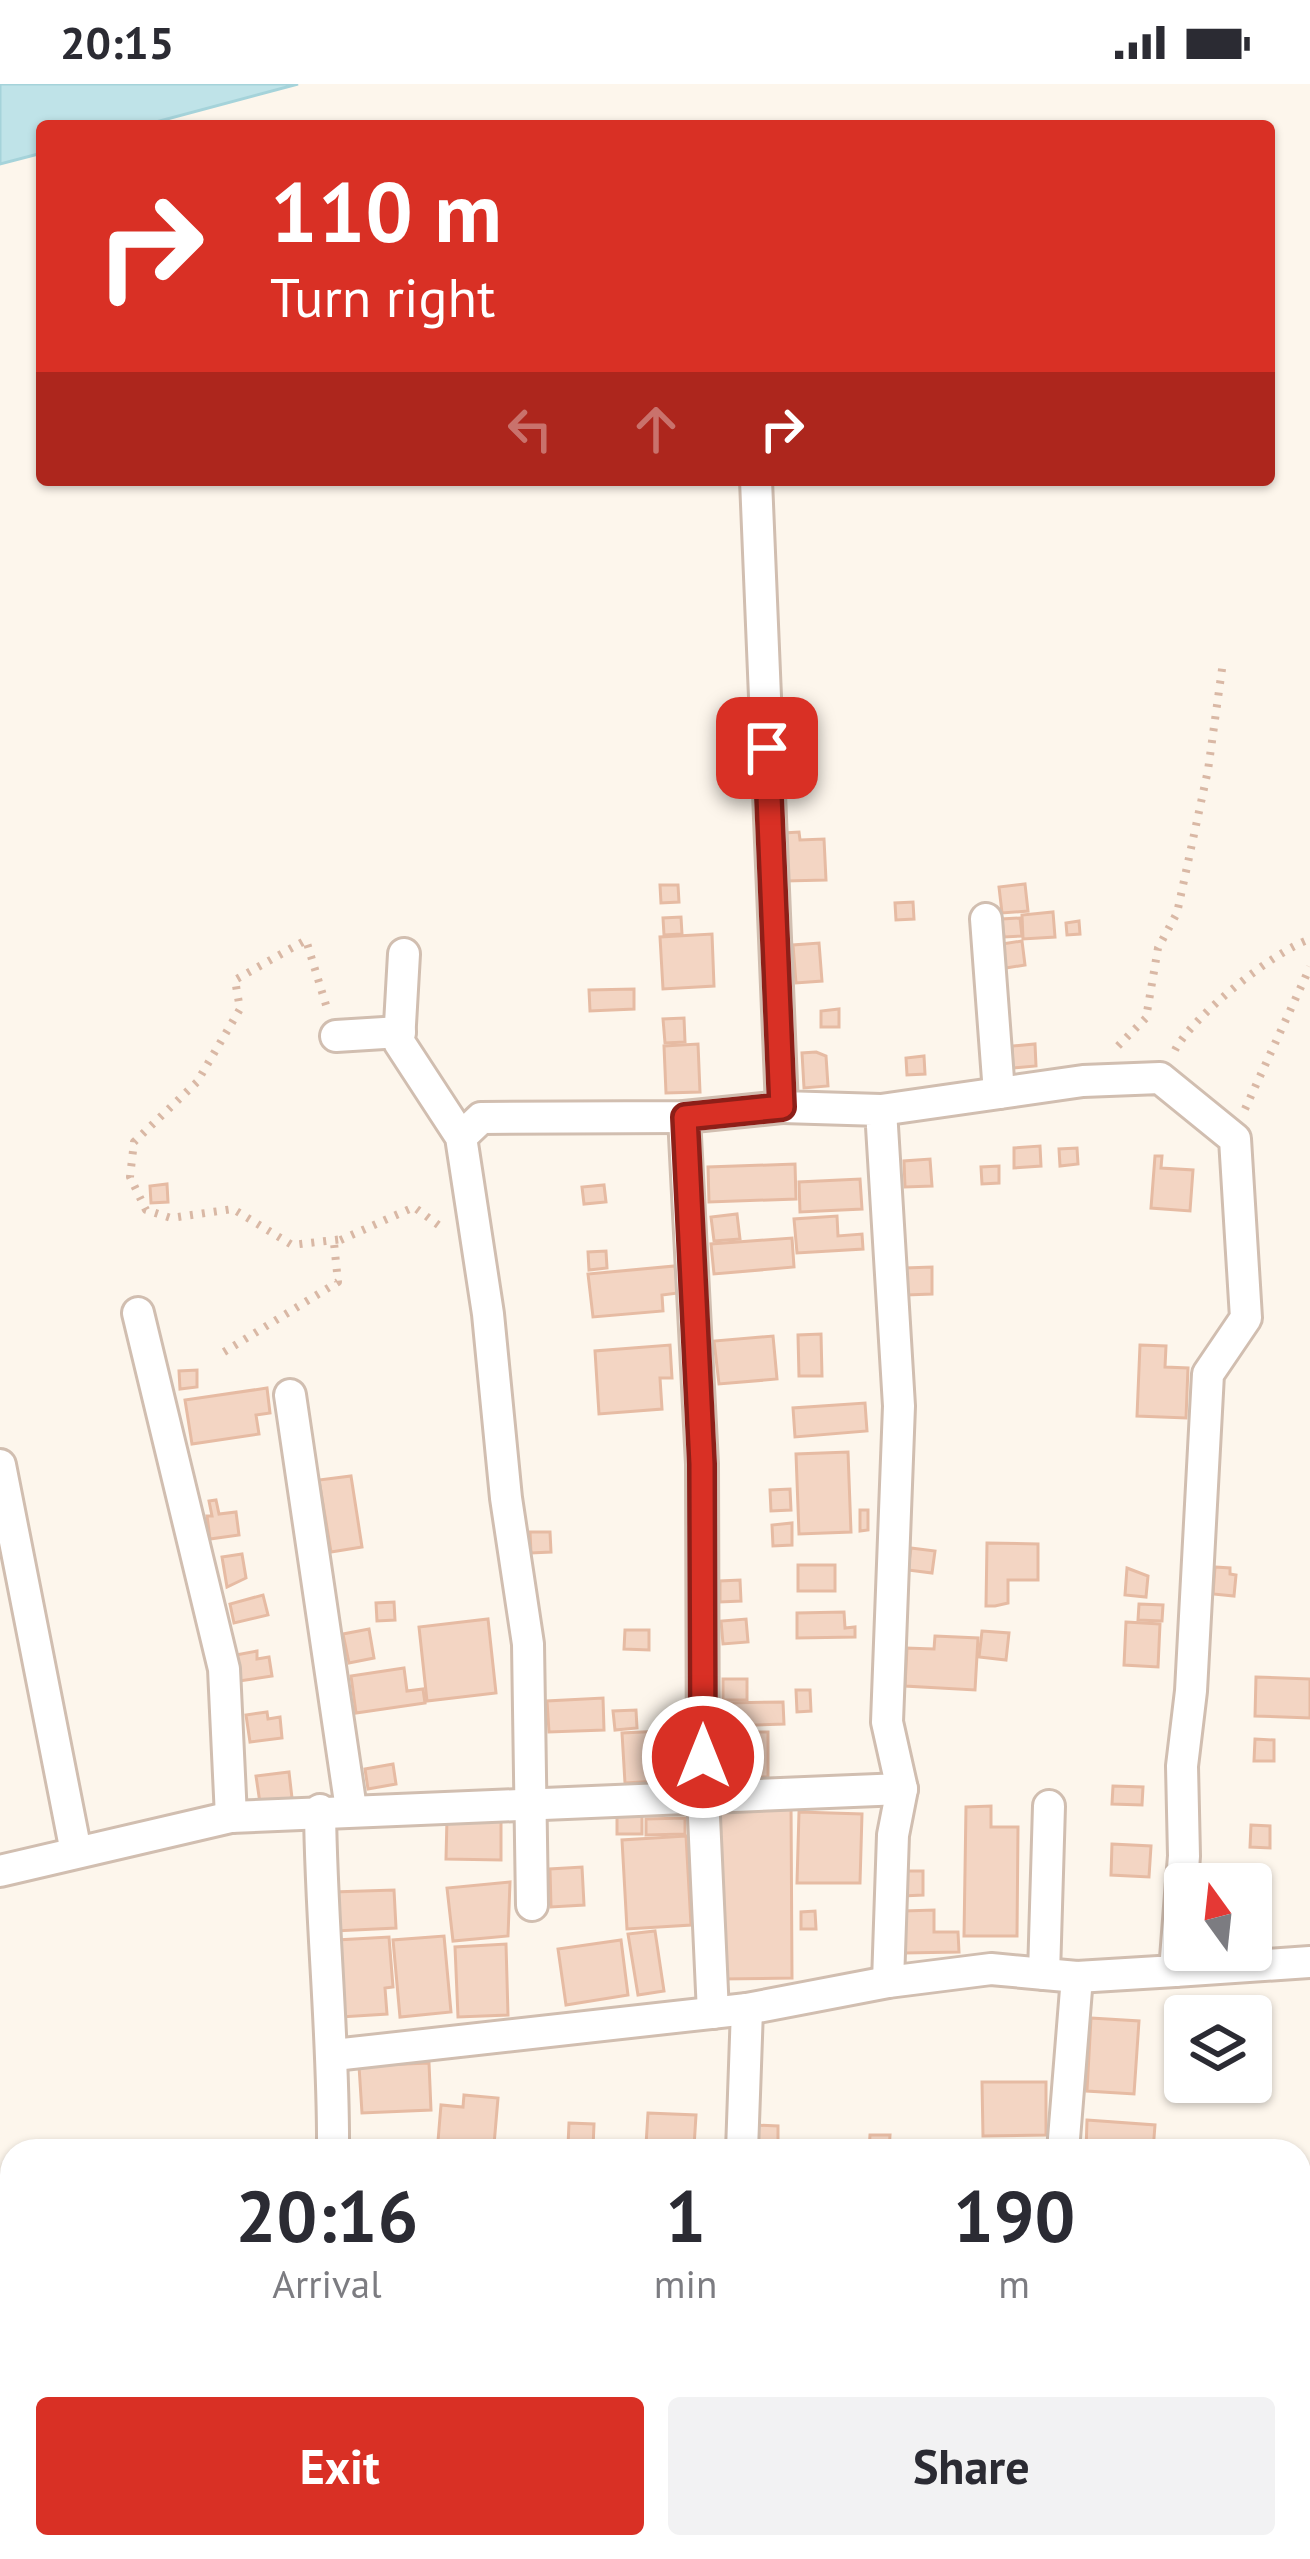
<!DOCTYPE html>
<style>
body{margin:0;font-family:"PT Sans",sans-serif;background:#f2f2f3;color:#2b2b33;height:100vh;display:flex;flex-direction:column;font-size:45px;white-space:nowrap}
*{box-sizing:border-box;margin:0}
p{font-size:39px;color:#7c7c81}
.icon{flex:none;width:66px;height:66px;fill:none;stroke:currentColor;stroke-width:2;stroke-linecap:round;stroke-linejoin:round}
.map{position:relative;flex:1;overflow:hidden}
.details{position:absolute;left:0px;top:2055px;width:1311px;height:420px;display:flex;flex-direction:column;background:#fff;border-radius:36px 36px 0 0;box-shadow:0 3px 9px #0004}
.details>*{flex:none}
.guide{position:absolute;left:36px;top:36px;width:1239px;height:366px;border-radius:12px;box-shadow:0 3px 9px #0004;background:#d93025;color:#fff;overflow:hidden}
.needle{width:78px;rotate:345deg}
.controls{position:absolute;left:1164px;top:1779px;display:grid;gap:24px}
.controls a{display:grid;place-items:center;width:108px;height:108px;border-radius:12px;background:#fff;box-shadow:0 3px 9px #0004;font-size:60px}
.pin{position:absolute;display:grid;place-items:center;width:102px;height:102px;color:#fff;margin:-51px;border-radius:24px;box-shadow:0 6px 18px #0006}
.me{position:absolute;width:132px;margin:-66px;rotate:0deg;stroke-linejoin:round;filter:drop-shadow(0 0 9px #0008)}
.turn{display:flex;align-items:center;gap:42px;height:252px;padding:0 36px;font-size:54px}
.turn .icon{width:156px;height:156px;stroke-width:2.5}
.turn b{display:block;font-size:84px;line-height:102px}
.lanes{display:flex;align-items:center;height:114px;padding:0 36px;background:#0003;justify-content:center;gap:60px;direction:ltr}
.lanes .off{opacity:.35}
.eta{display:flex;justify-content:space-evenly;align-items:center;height:204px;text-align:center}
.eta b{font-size:72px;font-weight:600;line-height:84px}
.primary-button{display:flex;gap:24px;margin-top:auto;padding:24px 36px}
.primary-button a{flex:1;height:138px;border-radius:12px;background:#d93025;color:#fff;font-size:48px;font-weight:600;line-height:138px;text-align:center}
.primary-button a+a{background:#f2f2f3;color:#2b2b33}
.status{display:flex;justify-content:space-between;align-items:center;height:84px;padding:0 60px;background:#fff;direction:ltr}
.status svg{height:33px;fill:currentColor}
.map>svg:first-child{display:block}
.water{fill:#bfe3e8;stroke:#a5d3da;stroke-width:3}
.building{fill:#f3d5c3;stroke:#e6bba3;stroke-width:3}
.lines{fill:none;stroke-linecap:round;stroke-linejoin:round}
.minor-casing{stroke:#d1beb0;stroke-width:36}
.path{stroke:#d9b8a5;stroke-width:8;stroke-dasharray:3 9;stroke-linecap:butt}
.minor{stroke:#fff;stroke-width:30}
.route-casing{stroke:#8d1f18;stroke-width:30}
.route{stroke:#d93025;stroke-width:21}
</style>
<div class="status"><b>20:15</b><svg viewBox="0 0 49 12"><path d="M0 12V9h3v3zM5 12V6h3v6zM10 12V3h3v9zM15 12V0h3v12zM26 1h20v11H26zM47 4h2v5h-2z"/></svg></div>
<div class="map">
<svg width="1310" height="2475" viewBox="0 0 1310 2475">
<rect width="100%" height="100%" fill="#fdf6ec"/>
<polygon class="water" points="0,0 298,0 141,42 42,42 42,69 0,80"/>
<g class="building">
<polygon points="799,748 800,756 824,755 826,796 785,797 784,749"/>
<polygon points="1025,800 1028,827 1002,829 999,803"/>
<polygon points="660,801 678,801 679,818 661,819"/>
<polygon points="913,818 914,835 896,836 895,819"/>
<polygon points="1053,828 1055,853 1023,855 1022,831"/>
<polygon points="681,833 682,850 664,851 663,834"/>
<polygon points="1020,834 1022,852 1004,853 1002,835"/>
<polygon points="1079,837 1080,850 1067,851 1066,839"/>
<polygon points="712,850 714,902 663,905 660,853"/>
<polygon points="1022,857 1025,881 1006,884 1002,860"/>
<polygon points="819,859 822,897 796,899 793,861"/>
<polygon points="634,905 634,925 590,927 589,906"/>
<polygon points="839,925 839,943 821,943 821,927"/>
<polygon points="684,934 685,958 665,959 663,935"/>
<polygon points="698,960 700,1008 666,1009 664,962"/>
<polygon points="1035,960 1036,982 1013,984 1012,962"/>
<polygon points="816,968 826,972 828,1002 804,1004 802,969"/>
<polygon points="924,972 925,990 907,991 906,974"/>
<polygon points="1040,1062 1041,1082 1014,1084 1014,1064"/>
<polygon points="1077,1064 1078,1080 1060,1082 1059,1065"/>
<polygon points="1155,1072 1162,1072 1161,1084 1193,1086 1190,1127 1151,1124"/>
<polygon points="930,1075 932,1102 905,1103 904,1077"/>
<polygon points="795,1080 796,1115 709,1118 708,1083"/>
<polygon points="999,1082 999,1099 982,1100 981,1083"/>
<polygon points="860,1095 862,1125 800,1128 799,1098"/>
<polygon points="167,1100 168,1118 151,1119 150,1102"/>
<polygon points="604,1101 606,1118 584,1120 582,1103"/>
<polygon points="737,1130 740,1155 714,1157 711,1133"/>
<polygon points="837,1132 838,1152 862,1150 863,1165 797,1169 794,1135"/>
<polygon points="792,1154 794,1183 714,1190 711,1160"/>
<polygon points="606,1167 607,1184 589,1186 588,1168"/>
<polygon points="675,1182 678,1209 662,1211 663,1227 593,1233 588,1190"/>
<polygon points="932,1183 932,1210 906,1211 905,1184"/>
<polygon points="821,1250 822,1292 799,1292 798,1251"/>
<polygon points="773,1252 777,1295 719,1300 714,1257"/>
<polygon points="670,1261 672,1294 660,1294 662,1325 599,1330 595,1267"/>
<polygon points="1140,1261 1166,1262 1165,1283 1188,1284 1186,1334 1137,1332"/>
<polygon points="197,1286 197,1303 180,1305 179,1287"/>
<polygon points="267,1304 270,1329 256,1331 259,1350 192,1360 185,1316"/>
<polygon points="865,1319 867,1347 795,1353 793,1324"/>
<polygon points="848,1368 851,1448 799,1450 796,1370"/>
<polygon points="351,1392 362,1463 331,1468 319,1396"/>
<polygon points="790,1405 791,1426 771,1427 770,1406"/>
<polygon points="216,1416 219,1430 236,1428 239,1451 210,1455 207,1432 212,1432 209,1417"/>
<polygon points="860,1426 868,1426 868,1446 860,1447"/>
<polygon points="792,1439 792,1461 773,1462 772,1441"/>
<polygon points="530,1448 550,1448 551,1468 531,1469"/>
<polygon points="987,1459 1038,1460 1038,1496 1008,1496 1008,1519 995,1522 986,1522"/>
<polygon points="911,1464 935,1467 932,1489 908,1486"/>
<polygon points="242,1470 246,1494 227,1503 222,1473"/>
<rect x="798" y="1481" width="37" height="26"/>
<polygon points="1215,1483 1230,1484 1230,1490 1236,1491 1234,1512 1213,1510"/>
<polygon points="1127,1484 1148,1492 1146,1513 1125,1511"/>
<polygon points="740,1496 741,1517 720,1518 720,1497"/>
<polygon points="263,1511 268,1531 234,1539 230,1520"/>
<polygon points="394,1518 395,1536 377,1537 376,1519"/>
<polygon points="1139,1520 1163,1521 1162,1537 1138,1536"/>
<polygon points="844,1528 845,1544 855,1543 855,1553 797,1554 797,1529"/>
<polygon points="488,1535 496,1609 427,1617 419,1543"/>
<polygon points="746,1535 748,1558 723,1560 721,1537"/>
<polygon points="1126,1538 1160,1540 1158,1583 1124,1581"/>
<polygon points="369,1545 374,1574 349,1579 343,1550"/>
<polygon points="625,1546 649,1546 649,1566 624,1565"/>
<polygon points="982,1547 1009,1549 1006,1576 979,1573"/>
<polygon points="935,1552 978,1554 975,1606 905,1602 907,1564 934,1565"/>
<polygon points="257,1567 257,1575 269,1573 272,1592 239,1597 236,1571"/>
<polygon points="404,1584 407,1607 423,1605 425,1619 356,1629 351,1592"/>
<polygon points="1256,1593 1310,1595 1310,1634 1255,1632"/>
<rect x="723" y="1595" width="24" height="21"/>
<polygon points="796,1606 810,1606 811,1627 797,1628"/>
<polygon points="603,1614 604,1646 549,1648 547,1617"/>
<polygon points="783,1618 784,1640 725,1642 724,1619"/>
<polygon points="636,1626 637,1644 615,1646 613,1627"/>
<polygon points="267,1628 268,1635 280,1633 282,1654 250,1658 246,1631"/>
<polygon points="684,1646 685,1671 675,1672 676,1696 625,1699 622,1649"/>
<rect x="721" y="1648" width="47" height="45"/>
<polygon points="1255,1655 1274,1656 1274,1677 1254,1677"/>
<polygon points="393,1680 396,1700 368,1705 365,1685"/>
<polygon points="289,1688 292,1714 260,1719 256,1692"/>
<polygon points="1113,1702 1143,1703 1142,1721 1112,1720"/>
<polygon points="720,1718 791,1718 792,1894 720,1895"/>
<polygon points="991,1722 991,1743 1018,1743 1017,1852 964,1852 966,1723"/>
<polygon points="799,1728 862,1730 860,1799 797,1799"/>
<polygon points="642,1731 642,1750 617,1750 617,1732"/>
<polygon points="447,1734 501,1734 501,1776 446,1775"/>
<polygon points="685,1734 685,1750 646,1751 646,1735"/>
<polygon points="1251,1741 1270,1742 1270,1764 1250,1763"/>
<polygon points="686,1752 691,1841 627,1845 622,1756"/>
<polygon points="1112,1760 1151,1762 1149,1793 1111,1791"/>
<polygon points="582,1783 584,1821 551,1823 550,1785"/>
<polygon points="902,1787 923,1787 923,1811 903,1812"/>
<polygon points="510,1798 508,1852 453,1857 447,1804"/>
<polygon points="394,1806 396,1844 335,1847 333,1808"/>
<polygon points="1251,1825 1268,1826 1267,1848 1251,1847"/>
<polygon points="934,1826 934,1848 958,1848 959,1868 905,1869 904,1827"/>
<polygon points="815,1827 816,1845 801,1845 801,1828"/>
<polygon points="655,1847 664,1907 638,1911 628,1850"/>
<polygon points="444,1852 451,1928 400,1933 393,1856"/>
<polygon points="389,1853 393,1903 385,1904 387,1930 341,1933 337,1856"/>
<polygon points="621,1856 628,1911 566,1921 558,1865"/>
<polygon points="506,1860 508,1931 458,1933 455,1863"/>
<polygon points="1091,1934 1139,1937 1134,2010 1087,2007"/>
<polygon points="429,1979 431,2026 362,2029 359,1982"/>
<polygon points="982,1998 1046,1998 1046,2051 983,2052"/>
<polygon points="464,2011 498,2014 494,2061 438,2057 441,2021 463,2023"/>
<polygon points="648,2029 696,2031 694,2063 646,2061"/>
<polygon points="1087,2036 1155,2041 1153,2067 1086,2067"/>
<polygon points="569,2039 594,2040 593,2064 568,2062"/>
<polygon points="754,2041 778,2042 778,2064 753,2064"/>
<polygon points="870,2051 890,2051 889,2067 869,2067"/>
<polygon points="936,2463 952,2463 953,2472 937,2473"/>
<polygon points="1057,2463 1147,2463 1057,2466"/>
</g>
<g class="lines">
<g class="minor-casing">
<g id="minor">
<polyline points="756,396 782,1023 881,1026 899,1322 887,1638 902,1705 893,1751 888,1898"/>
<polyline points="986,835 999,1009"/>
<polyline points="404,870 399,958 461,1053 488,1230 506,1414 528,1560 532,1821"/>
<polyline points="336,952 400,948"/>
<polyline points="684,1033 702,1380 703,1711 713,1929"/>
<polyline points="461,1053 481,1034 684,1033 782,1023"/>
<polyline points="138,1229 224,1585 231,1733"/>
<polyline points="290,1311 351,1725"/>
<polyline points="0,1381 76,1768"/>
<path d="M 320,1726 C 321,1840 334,1953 333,2067"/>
<polyline points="0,1787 231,1733 902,1705"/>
<polyline points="1175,1887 1310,1878"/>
<polyline points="1044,1890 1049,1722"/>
<polyline points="334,1971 747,1925 888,1898 991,1885 1077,1893 1175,1887 1184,1772 1182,1682 1191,1607 1208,1290 1246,1234 1235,1055 1160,994 1083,997 881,1026"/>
<polyline points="742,2067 747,1925"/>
<polyline points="1063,2067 1077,1893"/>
<polyline points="1299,2255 1305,2258 1310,2290"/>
<polyline points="1299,2325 1310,2294"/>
<polyline points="735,2463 832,2475"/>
<polyline points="330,2475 330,2463"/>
<polyline points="595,2475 616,2463"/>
<polyline points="1010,2475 1036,2472"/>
<polyline points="1201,2475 1202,2463"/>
</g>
</g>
<g class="path">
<polyline points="326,921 306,856 235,896 240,925 197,998 134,1058 130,1093 146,1126 171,1134 233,1125 292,1161 343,1155"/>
<polyline points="1118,962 1146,934 1158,864 1177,829 1208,686 1223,578"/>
<path d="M 1175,966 C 1193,932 1273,868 1310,855"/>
<polyline points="1245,1025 1310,883"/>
<polyline points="224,1268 338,1198 334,1159 414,1123 441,1143"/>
</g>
<use href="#minor" class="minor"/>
</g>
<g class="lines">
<g class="route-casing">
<polyline id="route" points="703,1673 702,1380 685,1033 782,1023 767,664"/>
</g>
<use href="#route" class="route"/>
</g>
</svg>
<div class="controls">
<a><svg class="needle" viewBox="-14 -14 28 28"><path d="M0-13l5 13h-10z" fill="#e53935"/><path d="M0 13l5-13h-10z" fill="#7c7c81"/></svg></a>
<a><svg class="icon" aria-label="layers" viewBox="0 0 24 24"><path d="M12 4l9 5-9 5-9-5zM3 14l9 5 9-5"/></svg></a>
</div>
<div class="pin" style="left:767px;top:664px;background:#d93025"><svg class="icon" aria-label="arrive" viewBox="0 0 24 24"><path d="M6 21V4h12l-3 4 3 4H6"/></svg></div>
<svg class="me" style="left:703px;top:1673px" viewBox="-20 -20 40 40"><circle r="17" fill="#d93025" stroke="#fff" stroke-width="3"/><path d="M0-11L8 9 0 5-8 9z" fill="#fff"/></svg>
<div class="guide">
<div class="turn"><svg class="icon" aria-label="right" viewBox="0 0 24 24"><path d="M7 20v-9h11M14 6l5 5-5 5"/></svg><div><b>110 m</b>Turn right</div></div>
<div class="lanes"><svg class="icon off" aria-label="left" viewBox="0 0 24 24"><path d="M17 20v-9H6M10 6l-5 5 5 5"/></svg><svg class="icon off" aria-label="ahead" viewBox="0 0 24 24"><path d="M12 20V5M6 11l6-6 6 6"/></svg><svg class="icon" aria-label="right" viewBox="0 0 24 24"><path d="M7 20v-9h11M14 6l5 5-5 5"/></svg></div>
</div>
<section class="details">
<div class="eta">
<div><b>20:16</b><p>Arrival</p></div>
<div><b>1</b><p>min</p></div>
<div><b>190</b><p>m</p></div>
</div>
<div class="primary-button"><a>Exit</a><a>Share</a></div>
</section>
</div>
